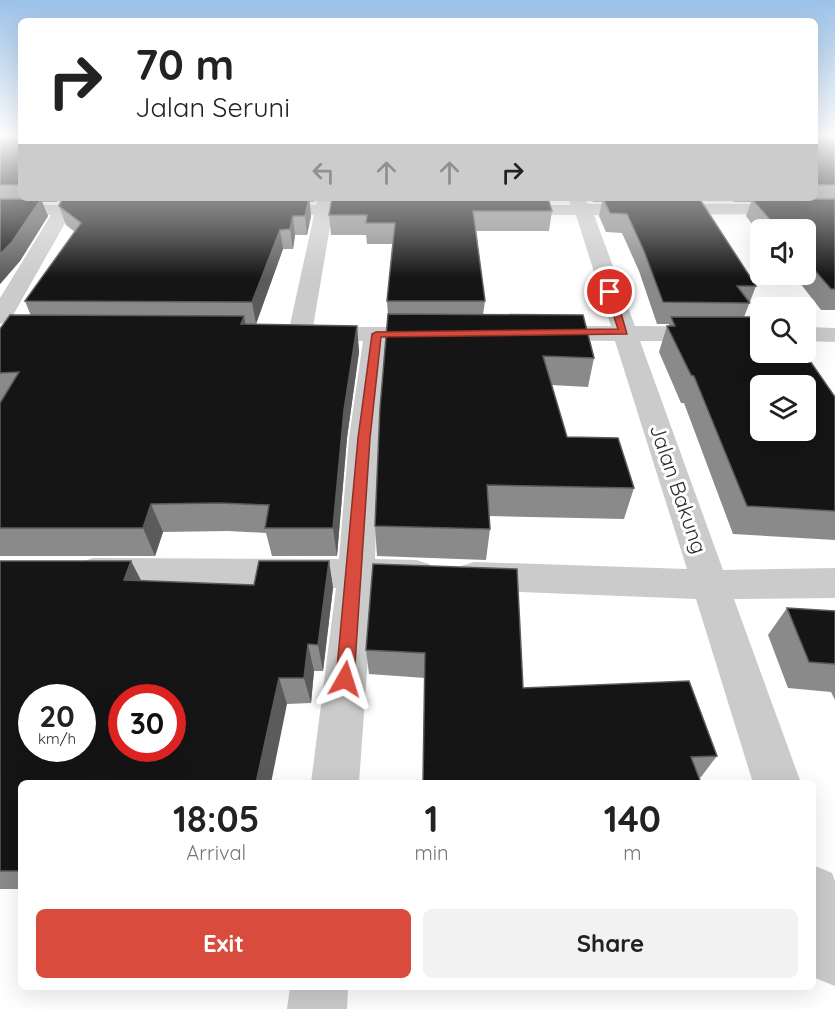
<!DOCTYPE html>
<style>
body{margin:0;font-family:Quicksand,sans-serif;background:#f2f2f2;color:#222;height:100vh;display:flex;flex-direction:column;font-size:22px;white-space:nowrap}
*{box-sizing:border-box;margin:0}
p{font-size:20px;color:#767676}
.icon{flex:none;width:33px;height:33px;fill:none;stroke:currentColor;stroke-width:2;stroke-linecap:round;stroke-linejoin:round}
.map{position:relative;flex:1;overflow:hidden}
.panel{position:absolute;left:18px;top:780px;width:798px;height:210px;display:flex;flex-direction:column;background:#fff;border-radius:9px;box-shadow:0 6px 24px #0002}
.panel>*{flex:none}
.banner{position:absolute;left:18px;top:18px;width:800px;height:183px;border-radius:9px;box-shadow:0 6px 24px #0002;background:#fff;color:#222;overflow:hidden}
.controls{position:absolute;left:750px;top:219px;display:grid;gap:12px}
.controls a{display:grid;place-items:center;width:66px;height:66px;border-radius:9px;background:#fff;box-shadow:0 6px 24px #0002;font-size:30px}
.speed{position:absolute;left:18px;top:684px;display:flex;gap:12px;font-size:30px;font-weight:700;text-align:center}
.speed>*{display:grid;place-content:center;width:78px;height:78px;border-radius:50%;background:#fff;box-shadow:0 6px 24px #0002;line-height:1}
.speed small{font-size:15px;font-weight:400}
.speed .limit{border:9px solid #d22;background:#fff;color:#111}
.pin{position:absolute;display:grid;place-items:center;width:51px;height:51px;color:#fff;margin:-26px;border:3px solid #fff;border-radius:50%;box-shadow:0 2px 6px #0007}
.me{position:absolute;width:66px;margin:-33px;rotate:6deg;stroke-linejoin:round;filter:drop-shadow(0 0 4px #0008)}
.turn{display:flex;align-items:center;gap:21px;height:126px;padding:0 18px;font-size:27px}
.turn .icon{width:78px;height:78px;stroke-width:2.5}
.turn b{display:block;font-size:42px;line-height:51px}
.lanes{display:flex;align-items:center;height:57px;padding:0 18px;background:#0003;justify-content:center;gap:30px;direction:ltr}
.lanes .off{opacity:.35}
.eta{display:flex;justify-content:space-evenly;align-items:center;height:102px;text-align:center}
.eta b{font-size:36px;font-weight:800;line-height:42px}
.action{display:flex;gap:12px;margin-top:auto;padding:12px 18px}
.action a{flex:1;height:69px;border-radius:9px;background:#d84b3d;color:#fff;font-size:24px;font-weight:800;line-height:69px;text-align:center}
.action a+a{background:#f2f2f2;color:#222}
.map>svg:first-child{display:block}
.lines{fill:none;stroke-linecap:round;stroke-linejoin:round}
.minor{fill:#cbcbcb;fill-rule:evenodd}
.wall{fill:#8a8a8a}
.shaded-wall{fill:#5b5b5b}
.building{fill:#151515;stroke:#5b5b5b;stroke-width:1.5;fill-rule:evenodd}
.route{fill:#d84b3d;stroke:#8c3128;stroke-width:1.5}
.labels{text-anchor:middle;stroke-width:6;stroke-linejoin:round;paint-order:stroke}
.street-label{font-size:21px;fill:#2e2e2e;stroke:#fff}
</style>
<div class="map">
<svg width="835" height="1009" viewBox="0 0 835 1009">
<rect width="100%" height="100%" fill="#fff"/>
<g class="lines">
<g class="minor">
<polygon points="62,198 78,198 74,205 104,206 113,211 104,216 69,216 12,317 8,322 0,324 0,298 51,215 0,214 0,204 57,205"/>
<polygon points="318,198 334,198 333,205 374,205 383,210 374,215 332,215 313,327 430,327 439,329 442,334 439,339 387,341 379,438 375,559 416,560 429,564 434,574 429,584 416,588 373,588 359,783 311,783 336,588 93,586 80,582 75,572 80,562 93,558 339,559 349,438 363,341 291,339 288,334 314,215 267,215 258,210 267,205 316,205"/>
<polygon points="567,198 584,198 588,204 835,204 835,214 594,215 635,326 760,327 760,341 640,341 723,570 835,568 835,598 734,599 801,783 753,783 696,599 474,590 461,586 456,576 461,566 474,562 687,569 615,341 542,340 534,338 530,333 534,328 542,326 611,326 576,215 507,215 498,210 507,205 571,205"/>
<polygon points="806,327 835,328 835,342 806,341"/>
<polygon points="813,865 832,873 835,881 835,986 815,978 813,973"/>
<polygon points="290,987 348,987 347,1009 287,1009"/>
</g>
</g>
<g class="wall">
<polygon points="0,137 21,137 21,198 60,198 57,202 42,202 48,216 20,261 0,284"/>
<polygon points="814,137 835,137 835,310 821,310 793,274 806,274 806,230 760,230 760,235 746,216 751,202 734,202 731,198 814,198"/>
<polygon points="63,198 317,198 314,202 310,202 311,216 307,235 295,235 293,249 283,249 256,324 245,324 357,326 359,352 347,438 337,556 272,556 266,533 228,531 163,532 155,556 0,556 0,403 1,401 0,401 0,329 31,316 25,301 75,232 66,225 59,206"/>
<polygon points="332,198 552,211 549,231 476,231 485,301 483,315 594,358 588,387 551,385 567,437 634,488 624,519 489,516 490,529 486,560 377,556 375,526 388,316 387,301 393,244 367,244 366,235 331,235 329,215"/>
<polygon points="591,198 699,198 756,286 744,317 796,360 835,397 835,540 733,534 684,403 681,403 659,352 667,326 669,326 669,324 657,324 639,271 622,233 606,232 599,216 602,202 593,202"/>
<polygon points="0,561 131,561 141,581 254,585 329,561 333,588 323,671 314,671 311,703 287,704 21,783 21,889 0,889"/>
<polygon points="373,564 523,688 717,756 701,777 699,778 425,678 369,674 366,650"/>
<polygon points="787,608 835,611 835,700 831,692 788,688 768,635"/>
</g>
<g class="shaded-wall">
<polygon points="309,198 311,216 307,235 305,216"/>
<polygon points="41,199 48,216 20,261 0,284 0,254"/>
<polygon points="293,216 295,235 293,249 290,229"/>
<polygon points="280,230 283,249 256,324 252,302"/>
<polygon points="244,316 249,342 241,324"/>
<polygon points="357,326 359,352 347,438 337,556 333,528 344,410"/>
<polygon points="151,504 163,532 155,556 143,528"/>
<polygon points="131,561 145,588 124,580"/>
<polygon points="329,561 333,588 323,671 318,645"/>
<polygon points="308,644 314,671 311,703 304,678"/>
<polygon points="279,678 287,704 271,783 256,783"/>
</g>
<g class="building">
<polygon points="17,137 21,137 21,185 0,185 0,138 16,138"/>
<polygon points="814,137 819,137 819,138 835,138 835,185 814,185"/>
<polygon points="63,198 309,198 305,216 293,216 290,229 280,230 252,302 25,301 81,223 59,206"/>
<polygon points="332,198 548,198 552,211 473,211 485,301 387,301 395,223 366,223 367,215 329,215"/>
<polygon points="603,198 699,198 756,286 737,286 750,303 663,302 644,251 627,214 610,213"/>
<polygon points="0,199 41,199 12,242 0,254"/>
<polygon points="752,199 835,199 835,289 831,289 806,260 806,230 779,230"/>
<polygon points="388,314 583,315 594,358 543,356 567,437 618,438 634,488 487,485 490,529 375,526 380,408"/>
<polygon points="10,315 244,316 241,324 357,326 344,410 333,528 265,528 269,505 219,503 151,504 143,528 0,528 0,403 19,372 0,373 0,329"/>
<path d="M 671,317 L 760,317 L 760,352 L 790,352 L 796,360 L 810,361 L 835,397 L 835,511 L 747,506 L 694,376 L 691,375 L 667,326 L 675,326 ZM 760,386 L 806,386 L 806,430 L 760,430 Z"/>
<path d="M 0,561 L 131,561 L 124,580 L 254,585 L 259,561 L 329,561 L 318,645 L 308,644 L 304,678 L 279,678 L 256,783 L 21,783 L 21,871 L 0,871 ZM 32,698 L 82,698 L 82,748 L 32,748 ZM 122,698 L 172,698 L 172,748 L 122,748 Z"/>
<polygon points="373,564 517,569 523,688 689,681 717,756 691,757 701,783 423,783 425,653 366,650"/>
<polygon points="787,608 835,611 835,664 809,662"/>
</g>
<linearGradient id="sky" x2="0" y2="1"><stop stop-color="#9cc2e8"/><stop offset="0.49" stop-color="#fff"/><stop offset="1" stop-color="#fff" stop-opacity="0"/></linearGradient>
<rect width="835" height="278" fill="url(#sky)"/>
<polygon class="route" points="610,289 615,292 627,334 381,337 370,438 354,679 351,685 345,687 339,685 336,679 358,438 372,334 376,332 618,329 606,292"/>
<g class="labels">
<g class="street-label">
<text transform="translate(678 489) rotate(71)" y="7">Jalan Bakung</text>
</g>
</g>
</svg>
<div class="controls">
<a><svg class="icon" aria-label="sound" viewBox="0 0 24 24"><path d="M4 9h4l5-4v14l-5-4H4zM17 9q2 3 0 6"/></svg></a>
<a><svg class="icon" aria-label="search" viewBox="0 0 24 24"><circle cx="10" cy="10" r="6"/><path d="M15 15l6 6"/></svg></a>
<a><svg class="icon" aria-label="layers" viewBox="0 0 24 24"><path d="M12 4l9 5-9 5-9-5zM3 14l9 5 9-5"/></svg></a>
</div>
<div class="speed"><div>20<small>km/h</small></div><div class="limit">30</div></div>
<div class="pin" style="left:610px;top:292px;background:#d93025"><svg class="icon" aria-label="arrive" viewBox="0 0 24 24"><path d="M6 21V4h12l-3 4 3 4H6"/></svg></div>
<svg class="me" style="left:345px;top:679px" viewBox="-20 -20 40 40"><path d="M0-17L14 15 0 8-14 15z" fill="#d84b3d" stroke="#fff" stroke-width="4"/></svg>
<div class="banner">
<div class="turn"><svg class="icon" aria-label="right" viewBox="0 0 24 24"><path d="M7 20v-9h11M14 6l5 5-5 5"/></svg><div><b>70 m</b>Jalan Seruni</div></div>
<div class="lanes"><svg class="icon off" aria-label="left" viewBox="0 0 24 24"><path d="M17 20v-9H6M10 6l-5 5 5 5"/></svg><svg class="icon off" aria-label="ahead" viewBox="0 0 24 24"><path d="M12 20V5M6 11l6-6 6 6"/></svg><svg class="icon off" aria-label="ahead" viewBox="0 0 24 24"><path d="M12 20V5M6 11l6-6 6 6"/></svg><svg class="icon" aria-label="right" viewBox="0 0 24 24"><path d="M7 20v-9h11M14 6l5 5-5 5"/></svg></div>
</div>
<section class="panel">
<div class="eta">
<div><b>18:05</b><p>Arrival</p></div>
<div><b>1</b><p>min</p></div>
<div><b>140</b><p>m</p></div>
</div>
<div class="action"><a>Exit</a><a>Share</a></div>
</section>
</div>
